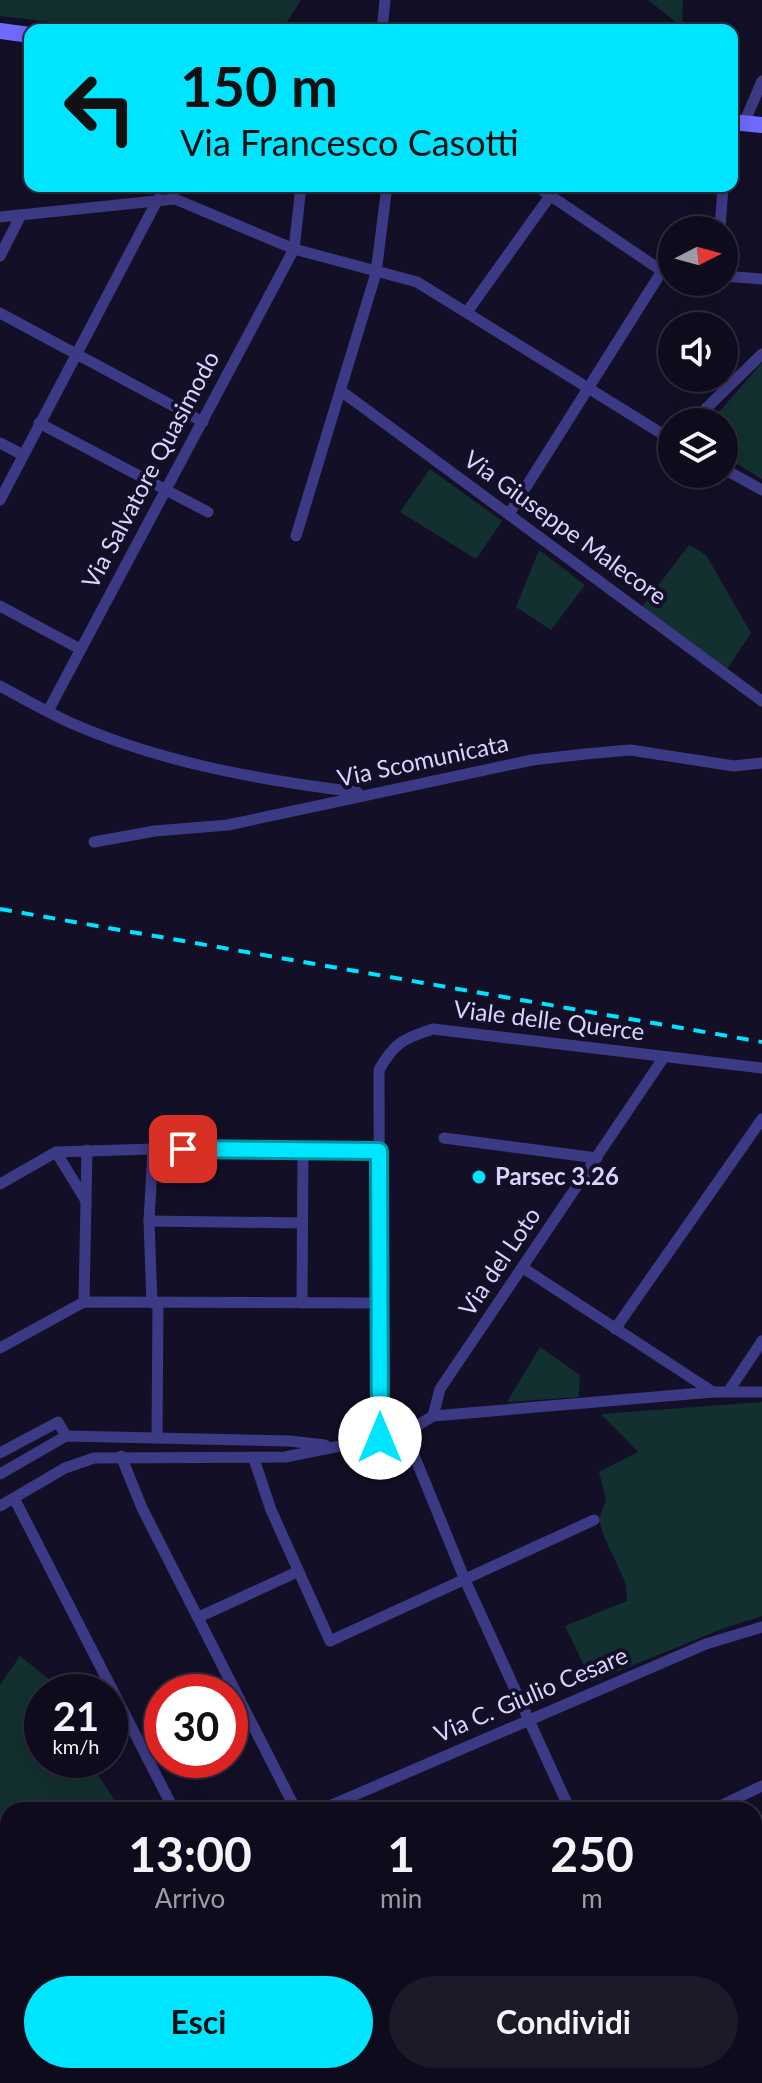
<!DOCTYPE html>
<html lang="it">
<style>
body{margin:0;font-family:Lato,sans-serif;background:#1c1929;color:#f1f3f6;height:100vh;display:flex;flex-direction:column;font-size:30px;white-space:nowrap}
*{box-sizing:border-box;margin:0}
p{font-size:26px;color:#9b9ba3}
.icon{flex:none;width:44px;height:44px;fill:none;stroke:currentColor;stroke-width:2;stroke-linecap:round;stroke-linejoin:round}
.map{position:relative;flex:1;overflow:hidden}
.sheet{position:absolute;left:0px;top:1802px;width:762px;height:282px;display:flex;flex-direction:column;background:#0e0b1c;border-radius:24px 24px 0 0;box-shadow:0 4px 20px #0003,0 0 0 2px #2e2b3b}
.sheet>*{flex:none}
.guide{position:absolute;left:24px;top:24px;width:714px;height:168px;border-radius:16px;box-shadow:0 4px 20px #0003,0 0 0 2px #2e2b3b;background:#00e5ff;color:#111;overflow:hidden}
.needle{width:52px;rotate:84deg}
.controls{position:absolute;left:658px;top:216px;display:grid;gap:16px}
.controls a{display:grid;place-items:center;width:80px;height:80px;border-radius:50%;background:#0e0b1c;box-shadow:0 4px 20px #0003,0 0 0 2px #2e2b3b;font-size:40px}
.speed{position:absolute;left:24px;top:1674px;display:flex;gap:16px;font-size:40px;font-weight:700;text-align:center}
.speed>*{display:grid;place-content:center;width:104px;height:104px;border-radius:50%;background:#0e0b1c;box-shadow:0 4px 20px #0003,0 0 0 2px #2e2b3b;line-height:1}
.speed small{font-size:20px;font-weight:400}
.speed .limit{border:12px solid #d22;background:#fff;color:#111}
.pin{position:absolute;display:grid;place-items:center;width:68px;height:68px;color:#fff;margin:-34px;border-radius:16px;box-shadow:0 4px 12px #0006}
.me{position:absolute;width:88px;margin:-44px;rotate:0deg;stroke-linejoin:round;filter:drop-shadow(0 0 6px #0008)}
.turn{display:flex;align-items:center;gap:28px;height:168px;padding:0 24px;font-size:36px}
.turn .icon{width:104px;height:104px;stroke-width:2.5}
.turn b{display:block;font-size:56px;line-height:68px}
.eta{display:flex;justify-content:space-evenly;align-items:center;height:136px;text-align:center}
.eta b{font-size:48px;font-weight:700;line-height:56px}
.action{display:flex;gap:16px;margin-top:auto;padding:16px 24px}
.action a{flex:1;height:92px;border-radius:48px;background:#00e5ff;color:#111;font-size:32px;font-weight:700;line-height:92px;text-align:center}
.action a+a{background:#1c1929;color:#f1f3f6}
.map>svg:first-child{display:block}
.green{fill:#12302f}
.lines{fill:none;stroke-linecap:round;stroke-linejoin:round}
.minor{stroke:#3d3a85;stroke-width:11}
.tertiary{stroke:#3d3a85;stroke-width:14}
.secondary{stroke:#6f6bff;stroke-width:16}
.rail{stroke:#00e5ff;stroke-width:4;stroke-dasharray:12 10;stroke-linecap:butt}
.route-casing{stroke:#0095a6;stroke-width:20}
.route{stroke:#00e5ff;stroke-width:14}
.poi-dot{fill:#00e5ff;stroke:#130f26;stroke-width:3}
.labels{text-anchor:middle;stroke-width:8;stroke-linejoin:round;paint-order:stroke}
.street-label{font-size:24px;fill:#d9d4ff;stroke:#130f26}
.poi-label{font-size:24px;font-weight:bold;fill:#d9d4ff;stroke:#130f26;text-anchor:start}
</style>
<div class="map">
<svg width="762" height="2083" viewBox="0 0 762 2083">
<rect width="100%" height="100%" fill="#130f26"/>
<g class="green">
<polygon points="0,0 301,0 282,30 115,30 0,16"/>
<polygon points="648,0 683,0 682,27"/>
<polygon points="762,363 762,479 724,456 724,422 710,422"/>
<polygon points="430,469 502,521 476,559 400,512"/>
<polygon points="689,545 706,555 751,633 727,669 642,607"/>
<polygon points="539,550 585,585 551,630 516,607"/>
<polygon points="540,1347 580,1375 579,1397 507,1402"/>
<polygon points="762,1402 762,1616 722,1629 592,1682 565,1626 627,1601 626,1584 603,1534 599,1519 606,1500 599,1472 638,1452 601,1414"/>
<polygon points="20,1656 65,1692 42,1692 42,1760 96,1760 96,1772 121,1810 8,1810 8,1847 0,1843 0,1685"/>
<polygon points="0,2068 8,2068 8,2076 87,2076 101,2083 0,2083"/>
</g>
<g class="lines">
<g class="minor">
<polyline points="382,30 385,0"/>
<polyline points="744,123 762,81"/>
<polyline points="536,186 662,271 672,272"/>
<polyline points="0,217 175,199 294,249 417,282 672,440"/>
<polyline points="720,230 723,186"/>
<polyline points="0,256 21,215"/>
<polyline points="724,276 762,279"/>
<polyline points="467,312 550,196"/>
<polyline points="0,313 203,422"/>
<polyline points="341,391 762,701"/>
<polyline points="692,422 762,354"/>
<polyline points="39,423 208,512"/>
<polyline points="0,443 23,455"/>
<polyline points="724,469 762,490"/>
<polyline points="0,500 158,199"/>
<polyline points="509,514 662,271"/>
<polyline points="296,536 376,273 387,186"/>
<polyline points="0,606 80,649"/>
<path d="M 0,686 C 24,699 47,712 71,723 C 162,763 260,780 357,792"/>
<polyline points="48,711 294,249 301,186"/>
<polyline points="94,842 155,831 228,825 532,760 585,754 630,750 734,766 762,763"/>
<polyline points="444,1138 597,1158"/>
<polyline points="56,1152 86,1201"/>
<polyline points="0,1184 56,1152 153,1149 379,1151"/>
<polyline points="149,1221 302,1223"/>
<polyline points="523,1268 713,1392"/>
<polyline points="84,1302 87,1150"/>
<polyline points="152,1303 149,1221 153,1149"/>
<polyline points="302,1303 303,1150"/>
<polyline points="615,1329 762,1119"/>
<polyline points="0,1348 84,1302 379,1303"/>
<polyline points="728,1392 762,1341"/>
<polyline points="433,1416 440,1389 664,1057"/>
<polyline points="405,1433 465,1580 570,1810"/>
<polyline points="157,1438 158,1303"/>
<path d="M 380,1438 L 379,1070 C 394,1043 404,1038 433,1029 L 762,1068"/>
<polyline points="0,1453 58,1422 66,1436"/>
<polyline points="121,1456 142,1508 296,1810"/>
<polyline points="254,1459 271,1510 330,1641 594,1520"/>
<polyline points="0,1474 66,1436 289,1441 325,1445"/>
<polyline points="14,1498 174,1810"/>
<polyline points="0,1506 65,1468 94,1458 285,1457 405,1433 433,1416 713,1392 762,1392"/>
<polyline points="199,1617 297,1572"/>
<polyline points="320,1810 706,1644 762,1627"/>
<polyline points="712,1810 762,1786"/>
<polyline points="0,1852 8,1856"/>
<polyline points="754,1863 762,1850"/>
<polyline points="0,1954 8,1951"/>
<polyline points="754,2034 762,2031"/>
<polyline points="631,2076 640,2081 657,2076"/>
<polyline points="701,2076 704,2083"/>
<polyline points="335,2083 353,2076"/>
</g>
<g class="tertiary">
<polyline points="0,2058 8,2058"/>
<polyline points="119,2076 123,2083"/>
</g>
<g class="secondary">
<polyline points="0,31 30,35"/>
<polyline points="732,122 762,125"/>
</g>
<polyline class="rail" points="0,909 762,1042"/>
</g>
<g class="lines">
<g class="route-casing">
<polyline id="route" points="183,1149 379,1151 380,1438"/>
</g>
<use href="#route" class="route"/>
</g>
<circle class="poi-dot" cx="479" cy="1177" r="8"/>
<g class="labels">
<g class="street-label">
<text transform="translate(151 470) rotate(-62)" y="8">Via Salvatore Quasimodo</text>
<text transform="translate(565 528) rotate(36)" y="8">Via Giuseppe Malecore</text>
<text transform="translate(423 761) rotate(-12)" y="8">Via Scomunicata</text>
<text transform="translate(549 1021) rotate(7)" y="8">Viale delle Querce</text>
<text transform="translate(500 1262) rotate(-56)" y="8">Via del Loto</text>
<text transform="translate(531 1695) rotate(-23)" y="8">Via C. Giulio Cesare</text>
</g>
<g class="poi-label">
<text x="495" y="1185">Parsec 3.26</text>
</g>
</g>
</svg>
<div class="controls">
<a><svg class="needle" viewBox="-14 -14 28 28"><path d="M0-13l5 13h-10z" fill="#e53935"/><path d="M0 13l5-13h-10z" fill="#9b9ba3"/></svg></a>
<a><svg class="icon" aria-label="sound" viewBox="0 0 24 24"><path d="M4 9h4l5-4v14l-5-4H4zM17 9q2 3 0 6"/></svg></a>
<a><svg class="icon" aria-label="layers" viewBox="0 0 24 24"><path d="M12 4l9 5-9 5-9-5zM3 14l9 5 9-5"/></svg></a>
</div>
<div class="speed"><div>21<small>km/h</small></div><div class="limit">30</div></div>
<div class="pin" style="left:183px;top:1149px;background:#d93025"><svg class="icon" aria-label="arrive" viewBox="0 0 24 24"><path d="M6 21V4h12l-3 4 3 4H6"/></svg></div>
<svg class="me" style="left:380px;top:1438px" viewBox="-20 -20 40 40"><circle r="19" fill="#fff"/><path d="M0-13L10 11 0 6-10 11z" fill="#00e5ff"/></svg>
<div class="guide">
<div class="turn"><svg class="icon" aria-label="left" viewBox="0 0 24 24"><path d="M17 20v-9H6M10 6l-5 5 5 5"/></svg><div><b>150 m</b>Via Francesco Casotti</div></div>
</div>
<section class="sheet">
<div class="eta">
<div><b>13:00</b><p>Arrivo</p></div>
<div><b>1</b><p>min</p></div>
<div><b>250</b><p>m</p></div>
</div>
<div class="action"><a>Esci</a><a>Condividi</a></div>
</section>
</div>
